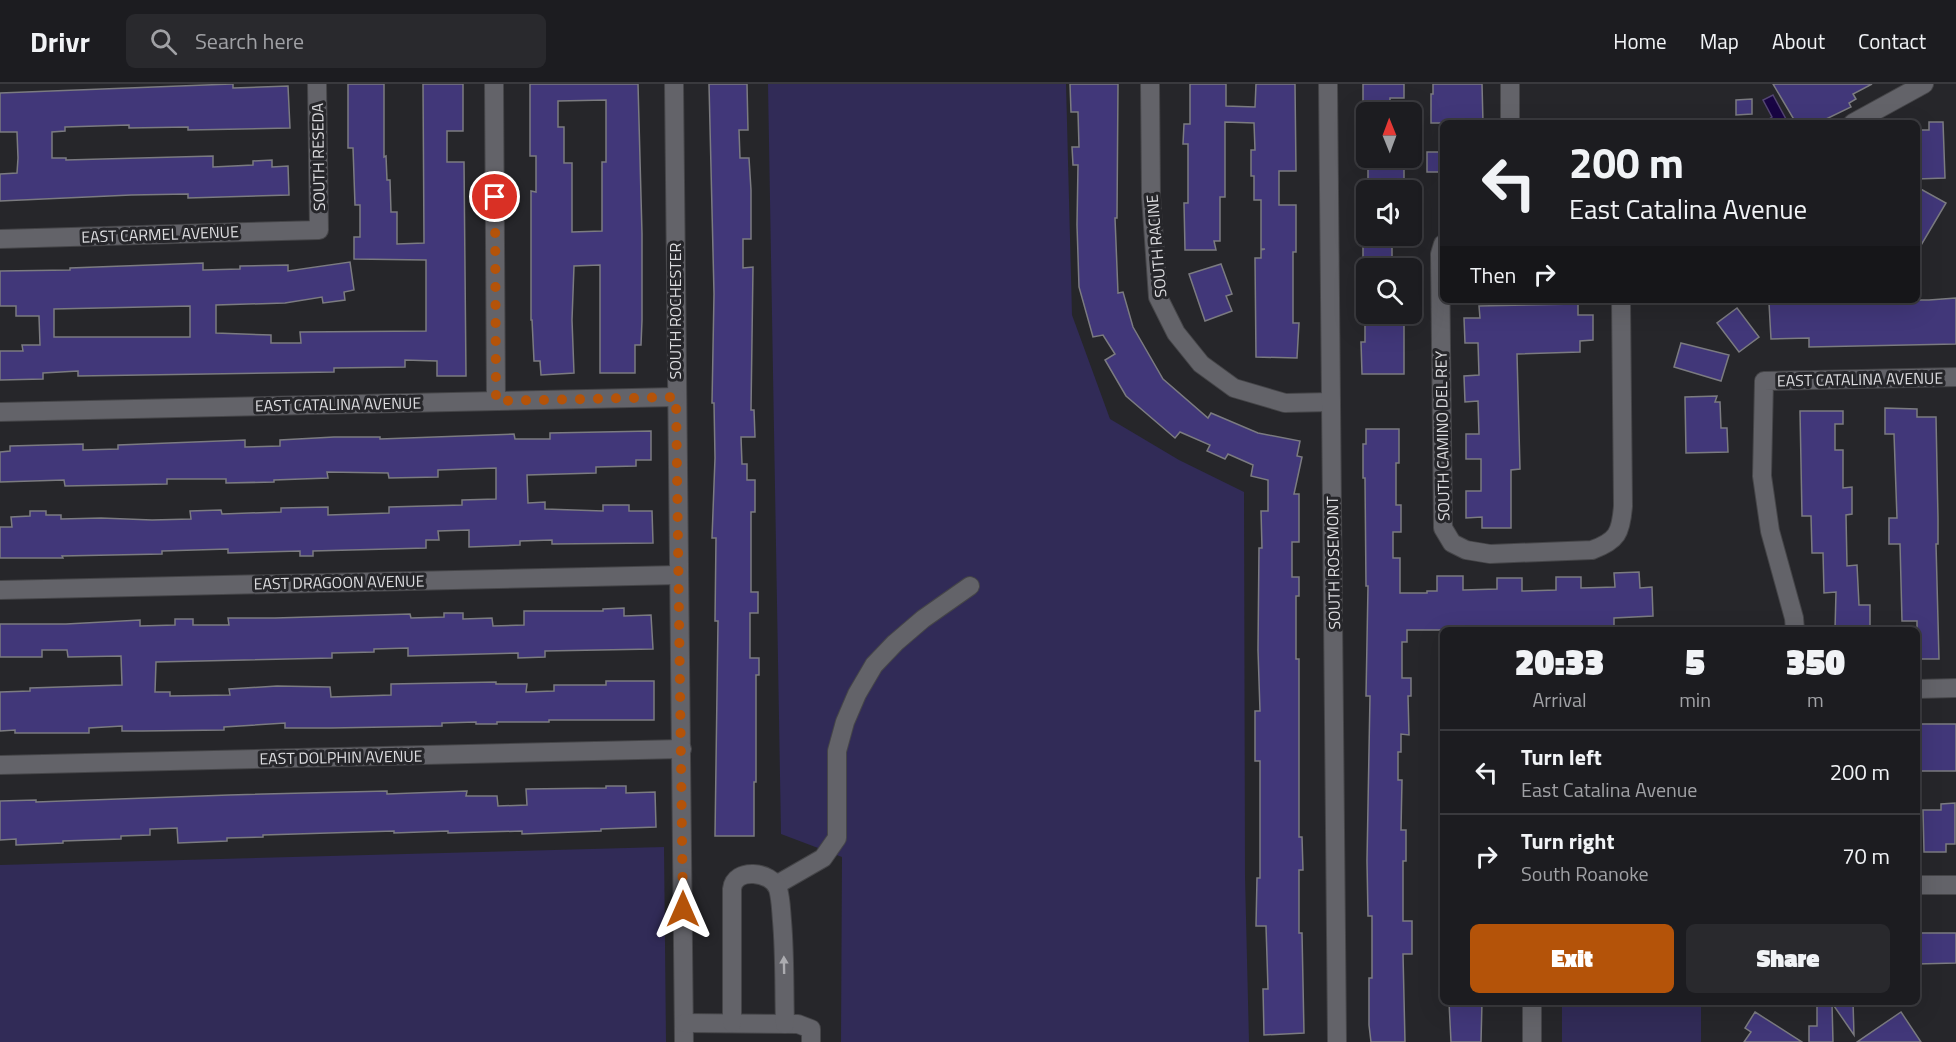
<!DOCTYPE html>
<style>
body{margin:0;font-family:"Titillium Web",sans-serif;background:#29292d;color:#f1f3f6;height:100vh;display:flex;flex-direction:column;font-size:22px;white-space:nowrap}
*{box-sizing:border-box;margin:0}
p{font-size:20px;color:#a0a1a5}
.icon{flex:none;width:33px;height:33px;fill:none;stroke:currentColor;stroke-width:2;stroke-linecap:round;stroke-linejoin:round}
.map{position:relative;flex:1;overflow:hidden}
.sheet{position:absolute;left:1440px;top:543px;width:480px;height:378px;display:flex;flex-direction:column;background:#1c1c20;border-radius:9px;box-shadow:0 6px 24px #0002,0 0 0 2px #3a3a3e}
.sheet>*{flex:none}
.hud{position:absolute;left:1440px;top:36px;width:480px;height:183px;border-radius:9px;box-shadow:0 6px 24px #0002,0 0 0 2px #3a3a3e;background:#1c1c20;color:#f1f3f6;overflow:hidden}
.needle{width:39px;rotate:359deg}
.fabs{position:absolute;left:1356px;top:18px;display:grid;gap:12px}
.fabs a{display:grid;place-items:center;width:66px;height:66px;border-radius:9px;background:#1c1c20;box-shadow:0 6px 24px #0002,0 0 0 2px #3a3a3e;font-size:30px}
.pin{position:absolute;display:grid;place-items:center;width:51px;height:51px;color:#fff;margin:-26px;border:3px solid #fff;border-radius:50%;box-shadow:0 2px 6px #0007}
.me{position:absolute;width:66px;margin:-33px;rotate:0deg;stroke-linejoin:round;filter:drop-shadow(0 0 4px #0008)}
.turn{display:flex;align-items:center;gap:21px;height:126px;padding:0 30px;font-size:27px}
.turn .icon{width:78px;height:78px;stroke-width:2.5}
.turn b{display:block;font-size:42px;line-height:51px}
.then{display:flex;align-items:center;height:57px;padding:0 30px;background:#0003;gap:12px;font-size:22px}
.eta{display:flex;justify-content:space-evenly;align-items:center;height:102px;text-align:center}
.eta b{font-size:36px;font-weight:800;line-height:42px}
.action{display:flex;gap:12px;margin-top:auto;padding:12px 30px}
.action a{flex:1;height:69px;border-radius:9px;background:#b45309;color:#fff;font-size:24px;font-weight:800;line-height:69px;text-align:center}
.action a+a{background:#29292d;color:#f1f3f6}
ul{padding:0;list-style:none}
li{display:flex;align-items:center;gap:18px;height:84px;padding:0 30px;border-top:2px solid #3a3a3e}
li div{flex:1}
li b{display:block;font-size:22px}
li em{font-style:normal}
header{display:flex;align-items:center;gap:36px;box-sizing:border-box;height:84px;padding:0 30px;background:#1c1c20;border-bottom:2px solid #3a3a3e}
header strong{font-size:28px}
nav{display:flex;gap:33px;margin-inline-start:auto;font-size:21px}
.search{width:420px;height:54px;background:#29292d;display:flex;align-items:center;gap:15px;box-sizing:border-box;padding:0 21px;border-radius:9px;color:#a0a1a5;font-size:22px}
.map>svg:first-child{display:block}
.green{fill:#312b57}
.water{fill:#180443;stroke:#534572;stroke-width:1.5}
.building{fill:#413779;stroke:#7b7b80;stroke-width:1.5;fill-rule:evenodd}
.lines{fill:none;stroke-linecap:round;stroke-linejoin:round}
.minor-casing{stroke:#454548;stroke-width:20}
.minor{stroke:#636369;stroke-width:18}
.oneway{fill:#acacb0}
.route{stroke:#b45309;stroke-width:10;stroke-dasharray:0 18}
.labels{text-anchor:middle;stroke-width:6;stroke-linejoin:round;paint-order:stroke}
.street-label{font-size:16px;fill:#dddde0;stroke:#26262a}
</style>
<header>
<strong>Drivr</strong>
<div class="search"><svg class="icon" aria-label="search" viewBox="0 0 24 24"><circle cx="10" cy="10" r="6"/><path d="M15 15l6 6"/></svg>Search here</div>
<nav><a>Home</a><a>Map</a><a>About</a><a>Contact</a></nav>
</header>
<div class="map">
<svg width="1956" height="958" viewBox="0 0 1956 958">
<rect width="100%" height="100%" fill="#26262a"/>
<g class="green">
<polygon points="768,0 1066,0 1072,231 1110,335 1179,376 1244,408 1245,792 1249,958 841,958 842,773 781,750"/>
<polygon points="664,763 666,958 0,958 0,781"/>
<polygon points="1701,921 1701,958 1562,958 1562,922"/>
</g>
<polygon class="water" points="1773,11 1787,37 1783,39 1767,39 1766,37 1772,33 1763,16"/>
<g class="building">
<polygon points="231,0 233,0 233,4 288,2 290,44 188,46 188,43 129,44 129,41 65,43 65,47 52,48 52,74 66,74 66,76 213,72 213,83 253,81 253,77 272,76 272,83 288,82 289,111 188,114 188,110 131,111 0,117 0,90 17,89 18,74 17,48 0,48 0,9"/>
<path d="M 348,0 L 384,0 L 384,73 L 386,72 L 387,96 L 390,96 L 391,128 L 397,128 L 397,160 L 424,159 L 423,0 L 463,0 L 463,47 L 447,47 L 447,78 L 464,78 L 466,292 L 437,292 L 437,277 L 405,276 L 405,283 L 334,284 L 334,288 L 78,292 L 78,287 L 43,289 L 43,295 L 0,296 L 0,267 L 23,267 L 22,261 L 40,261 L 39,232 L 16,232 L 16,222 L 0,222 L 0,187 L 70,186 L 70,184 L 203,179 L 203,186 L 240,185 L 240,182 L 288,181 L 288,187 L 350,178 L 354,206 L 344,208 L 345,216 L 323,219 L 322,213 L 285,219 L 216,221 L 216,249 L 271,251 L 271,259 L 301,259 L 300,248 L 426,247 L 426,176 L 354,175 L 354,153 L 360,153 L 360,121 L 355,121 L 353,64 L 348,64 ZM 190,222 L 190,253 L 54,253 L 54,225 Z"/>
<path d="M 530,0 L 638,0 L 642,150 L 642,236 L 641,261 L 635,261 L 635,289 L 600,289 L 600,181 L 574,182 L 572,236 L 574,289 L 541,291 L 540,277 L 534,277 L 532,236 L 531,236 L 531,107 L 536,108 L 536,72 L 530,72 ZM 606,16 L 606,78 L 602,78 L 602,147 L 572,148 L 572,79 L 564,79 L 564,43 L 558,43 L 558,17 Z"/>
<polygon points="709,0 747,0 748,46 739,46 740,74 749,74 751,106 751,155 743,155 743,184 753,183 751,326 754,326 755,353 741,353 742,380 747,380 747,396 755,396 755,428 751,428 751,508 758,508 758,529 750,529 750,574 759,574 759,591 756,591 756,698 754,698 754,752 715,752 718,537 715,537 716,454 712,454 715,374 714,319 712,319 714,210"/>
<polygon points="1070,0 1118,0 1117,134 1115,134 1118,209 1123,208 1133,243 1163,295 1208,334 1211,329 1258,349 1300,357 1297,372 1302,373 1294,410 1299,410 1299,458 1292,458 1292,493 1299,493 1299,512 1296,512 1296,575 1299,575 1299,753 1302,753 1303,786 1299,786 1299,849 1302,849 1304,949 1264,951 1263,905 1268,905 1266,842 1256,842 1257,794 1260,794 1260,677 1255,677 1255,627 1260,627 1258,566 1259,464 1262,464 1261,427 1268,427 1268,396 1251,392 1253,381 1228,370 1225,375 1207,367 1210,361 1180,348 1175,354 1126,312 1105,276 1115,270 1103,251 1093,253 1079,203 1077,141 1078,81 1073,81 1072,63 1079,63 1078,28 1071,28"/>
<polygon points="1190,0 1226,0 1226,22 1255,23 1256,0 1295,0 1296,87 1279,87 1279,121 1296,121 1296,168 1293,168 1293,239 1299,239 1297,274 1256,273 1255,174 1261,174 1261,166 1265,165 1261,165 1261,116 1254,116 1254,92 1251,92 1251,66 1255,66 1254,39 1225,38 1225,113 1220,113 1220,157 1214,157 1216,166 1185,166 1184,119 1188,119 1188,60 1183,60 1184,40 1190,40"/>
<polygon points="1363,0 1404,0 1404,14 1390,14 1390,28 1363,28"/>
<polygon points="1433,0 1482,0 1483,39 1431,39 1431,10 1433,10"/>
<polygon points="1773,0 1872,0 1853,10 1856,15 1849,19 1851,23 1818,39 1796,39"/>
<polygon points="1752,15 1752,30 1736,31 1736,16"/>
<polygon points="1929,38 1943,38 1945,94 1917,95 1917,57 1921,57 1921,46 1929,46"/>
<rect x="1427" y="68" width="16" height="20"/>
<rect x="1368" y="76" width="36" height="30"/>
<polygon points="1917,103 1946,119 1917,168"/>
<rect x="1363" y="152" width="29" height="29"/>
<polygon points="1221,180 1232,210 1226,212 1232,227 1205,237 1189,190"/>
<polygon points="1956,214 1956,260 1809,263 1809,254 1771,255 1769,219 1781,219 1781,216 1929,216"/>
<polygon points="1578,220 1578,231 1593,231 1593,256 1580,257 1580,268 1517,270 1520,385 1511,386 1511,444 1482,444 1482,433 1466,434 1466,407 1481,407 1481,375 1466,375 1466,350 1479,350 1478,317 1465,318 1464,292 1479,291 1478,259 1465,259 1464,234 1480,234 1479,222"/>
<polygon points="1737,224 1759,253 1739,268 1717,239"/>
<polygon points="1365,230 1397,230 1397,241 1404,241 1404,290 1362,290 1361,258 1365,258"/>
<polygon points="1681,259 1729,271 1721,297 1674,283"/>
<polygon points="1717,312 1715,318 1720,318 1721,344 1727,344 1728,368 1686,369 1685,313"/>
<polygon points="1885,324 1917,325 1917,333 1936,333 1938,434 1938,460 1936,460 1939,575 1917,575 1917,537 1902,537 1900,460 1889,460 1889,434 1897,434 1894,350 1885,350"/>
<polygon points="1800,327 1843,327 1843,340 1835,340 1835,366 1843,366 1843,404 1852,403 1852,430 1846,431 1847,482 1857,481 1859,521 1870,521 1870,546 1835,546 1836,508 1824,509 1823,469 1812,469 1811,432 1802,432"/>
<polygon points="1366,345 1399,345 1399,379 1396,379 1396,421 1401,421 1401,448 1393,448 1393,474 1400,474 1400,509 1427,509 1427,507 1437,507 1437,492 1463,492 1463,506 1497,505 1497,494 1522,494 1522,507 1556,506 1556,493 1581,493 1581,504 1615,503 1614,489 1639,488 1640,504 1652,503 1653,532 1614,534 1614,542 1594,542 1594,546 1407,546 1407,558 1402,558 1402,594 1411,594 1411,612 1408,612 1409,651 1401,650 1401,668 1398,668 1398,696 1402,696 1401,746 1406,746 1406,777 1403,777 1403,837 1412,837 1412,870 1403,870 1405,958 1371,958 1369,941 1369,894 1372,894 1372,832 1368,832 1367,777 1370,612 1366,612 1368,502 1366,502 1365,394 1363,394 1363,360 1366,360"/>
<polygon points="651,347 651,376 636,376 636,382 596,383 596,389 527,391 528,419 545,418 545,425 603,427 603,421 629,421 629,427 652,427 653,459 552,460 552,456 520,457 520,461 469,463 469,446 438,447 439,456 426,456 426,464 313,467 313,472 300,472 300,467 228,469 228,465 162,467 162,470 62,472 63,474 0,474 0,443 12,443 11,433 30,432 30,427 46,427 46,431 61,431 61,435 101,434 152,436 191,435 190,427 221,426 222,430 281,428 281,424 328,423 328,431 389,429 389,423 462,421 462,416 496,415 496,384 438,386 438,393 389,394 388,389 327,388 328,394 274,396 274,398 226,399 226,395 167,395 167,400 65,402 64,396 0,398 0,368 10,367 10,362 83,360 83,366 118,365 118,361 245,356 245,363 280,362 280,356 334,353 380,353 380,355 514,350 515,355 550,355 550,349"/>
<polygon points="624,524 624,532 651,531 653,565 545,567 545,573 518,574 518,569 408,572 408,564 374,565 374,568 332,569 332,574 156,578 155,608 170,608 170,612 230,611 229,605 277,602 330,603 331,613 391,611 391,600 496,598 496,600 527,600 526,608 554,607 554,601 606,601 606,597 654,597 654,636 549,636 549,638 497,638 497,640 476,640 476,638 442,639 442,642 331,644 285,644 285,639 224,643 224,646 142,647 122,647 122,642 89,644 89,649 15,649 15,646 0,647 0,608 30,607 30,604 122,601 121,572 68,573 67,566 42,566 42,573 0,573 0,540 66,540 140,536 140,542 175,541 175,535 193,535 193,541 229,541 228,534 275,534 410,530 411,534 444,533 444,529 463,529 463,535 492,534 493,542 524,541 524,527 603,527 603,525"/>
<rect x="1917" y="640" width="39" height="47"/>
<polygon points="606,702 626,702 626,709 655,708 656,743 601,745 601,747 522,750 522,747 448,749 448,747 394,749 394,747 263,751 263,753 227,754 227,757 178,759 177,744 150,745 150,751 121,752 121,755 63,757 63,759 16,761 16,755 0,756 0,717 36,716 36,718 229,711 387,707 387,710 467,707 466,712 497,712 498,722 527,721 526,705 606,704"/>
<polygon points="1955,719 1955,760 1946,760 1946,768 1924,768 1923,726 1941,726 1941,720"/>
<polygon points="1917,849 1956,849 1956,879 1917,880"/>
<polygon points="1449,918 1482,918 1481,958 1451,958"/>
<polygon points="1817,918 1853,918 1854,951 1832,919 1833,958 1809,958 1809,942 1817,942"/>
<polygon points="1755,928 1802,958 1744,958 1751,948 1745,944"/>
<polygon points="1901,928 1921,958 1857,958"/>
</g>
<g class="lines">
<g class="minor-casing">
<g id="minor">
<polyline points="494,0 496,317"/>
<path d="M 674,0 C 676,319 682,639 684,958"/>
<polyline points="1150,0 1151,113 1158,213 1176,249 1201,280 1234,304 1285,319 1331,318"/>
<polyline points="1328,0 1337,958"/>
<polyline points="1510,0 1510,39"/>
<polyline points="1853,39 1924,0"/>
<polyline points="0,155 319,146 317,0"/>
<path d="M 1443,160 L 1440,170 L 1443,444 L 1452,459 L 1466,466 L 1490,470 L 1592,466 C 1617,457 1621,449 1623,422 L 1621,216"/>
<polyline points="0,328 676,313"/>
<polyline points="0,506 679,491"/>
<polyline points="1795,546 1794,534 1770,447 1762,392 1764,297 1956,293"/>
<polyline points="1917,605 1956,604"/>
<polyline points="0,681 682,665"/>
<polyline points="776,801 823,774 837,754 837,667 845,638 857,610 874,581 895,559 923,535 970,502"/>
<polyline points="1917,801 1956,801"/>
<polyline points="1532,918 1532,958"/>
<polyline points="684,939 798,940 811,945 811,958"/>
<path d="M 732,939 L 732,805 C 734,783 772,787 778,805 C 781,815 781,826 782,837 C 785,871 784,906 785,940"/>
</g>
</g>
<use href="#minor" class="minor"/>
</g>
<defs><path id="oneway-solid" d="M-6-.8H1V-3.2L6.5 0L1 3.2V.8H-6Z" transform="scale(1.5)"/></defs>
<use class="oneway" href="#oneway-solid" transform="translate(784 881) rotate(-91)"/>
<g class="lines">
<polyline class="route" points="495,113 496,317 676,313 683,825"/>
</g>
<g class="labels">
<g class="street-label">
<text transform="translate(318 73) rotate(-91)" y="6">SOUTH RESEDA</text>
<text transform="translate(160 150) rotate(-2)" y="6">EAST CARMEL AVENUE</text>
<text transform="translate(1156 162) rotate(-95)" y="6">SOUTH RACINE</text>
<text transform="translate(675 227) rotate(-90)" y="6">SOUTH ROCHESTER</text>
<text transform="translate(1860 295) rotate(-1)" y="6">EAST CATALINA AVENUE</text>
<text transform="translate(338 320) rotate(-1)" y="6">EAST CATALINA AVENUE</text>
<text transform="translate(1442 352) rotate(-91)" y="6">SOUTH CAMINO DEL REY</text>
<text transform="translate(1333 479) rotate(-91)" y="6">SOUTH ROSEMONT</text>
<text transform="translate(339 498) rotate(-1)" y="6">EAST DRAGOON AVENUE</text>
<text transform="translate(341 673) rotate(-1)" y="6">EAST DOLPHIN AVENUE</text>
</g>
</g>
</svg>
<div class="fabs">
<a><svg class="needle" viewBox="-14 -14 28 28"><path d="M0-13l5 13h-10z" fill="#e53935"/><path d="M0 13l5-13h-10z" fill="#a0a1a5"/></svg></a>
<a><svg class="icon" aria-label="sound" viewBox="0 0 24 24"><path d="M4 9h4l5-4v14l-5-4H4zM17 9q2 3 0 6"/></svg></a>
<a><svg class="icon" aria-label="search" viewBox="0 0 24 24"><circle cx="10" cy="10" r="6"/><path d="M15 15l6 6"/></svg></a>
</div>
<div class="pin" style="left:495px;top:113px;background:#d93025"><svg class="icon" aria-label="arrive" viewBox="0 0 24 24"><path d="M6 21V4h12l-3 4 3 4H6"/></svg></div>
<svg class="me" style="left:683px;top:825px" viewBox="-20 -20 40 40"><path d="M0-17L14 15 0 8-14 15z" fill="#b45309" stroke="#fff" stroke-width="4"/></svg>
<div class="hud">
<div class="turn"><svg class="icon" aria-label="left" viewBox="0 0 24 24"><path d="M17 20v-9H6M10 6l-5 5 5 5"/></svg><div><b>200 m</b>East Catalina Avenue</div></div>
<div class="then">Then<svg class="icon" aria-label="right" viewBox="0 0 24 24"><path d="M7 20v-9h11M14 6l5 5-5 5"/></svg></div>
</div>
<section class="sheet">
<div class="eta">
<div><b>20:33</b><p>Arrival</p></div>
<div><b>5</b><p>min</p></div>
<div><b>350</b><p>m</p></div>
</div>
<ul>
<li><svg class="icon" aria-label="left" viewBox="0 0 24 24"><path d="M17 20v-9H6M10 6l-5 5 5 5"/></svg><div><b>Turn left</b><p>East Catalina Avenue</p></div><em>200 m</em></li>
<li><svg class="icon" aria-label="right" viewBox="0 0 24 24"><path d="M7 20v-9h11M14 6l5 5-5 5"/></svg><div><b>Turn right</b><p>South Roanoke</p></div><em>70 m</em></li>
</ul>
<div class="action"><a>Exit</a><a>Share</a></div>
</section>
</div>
